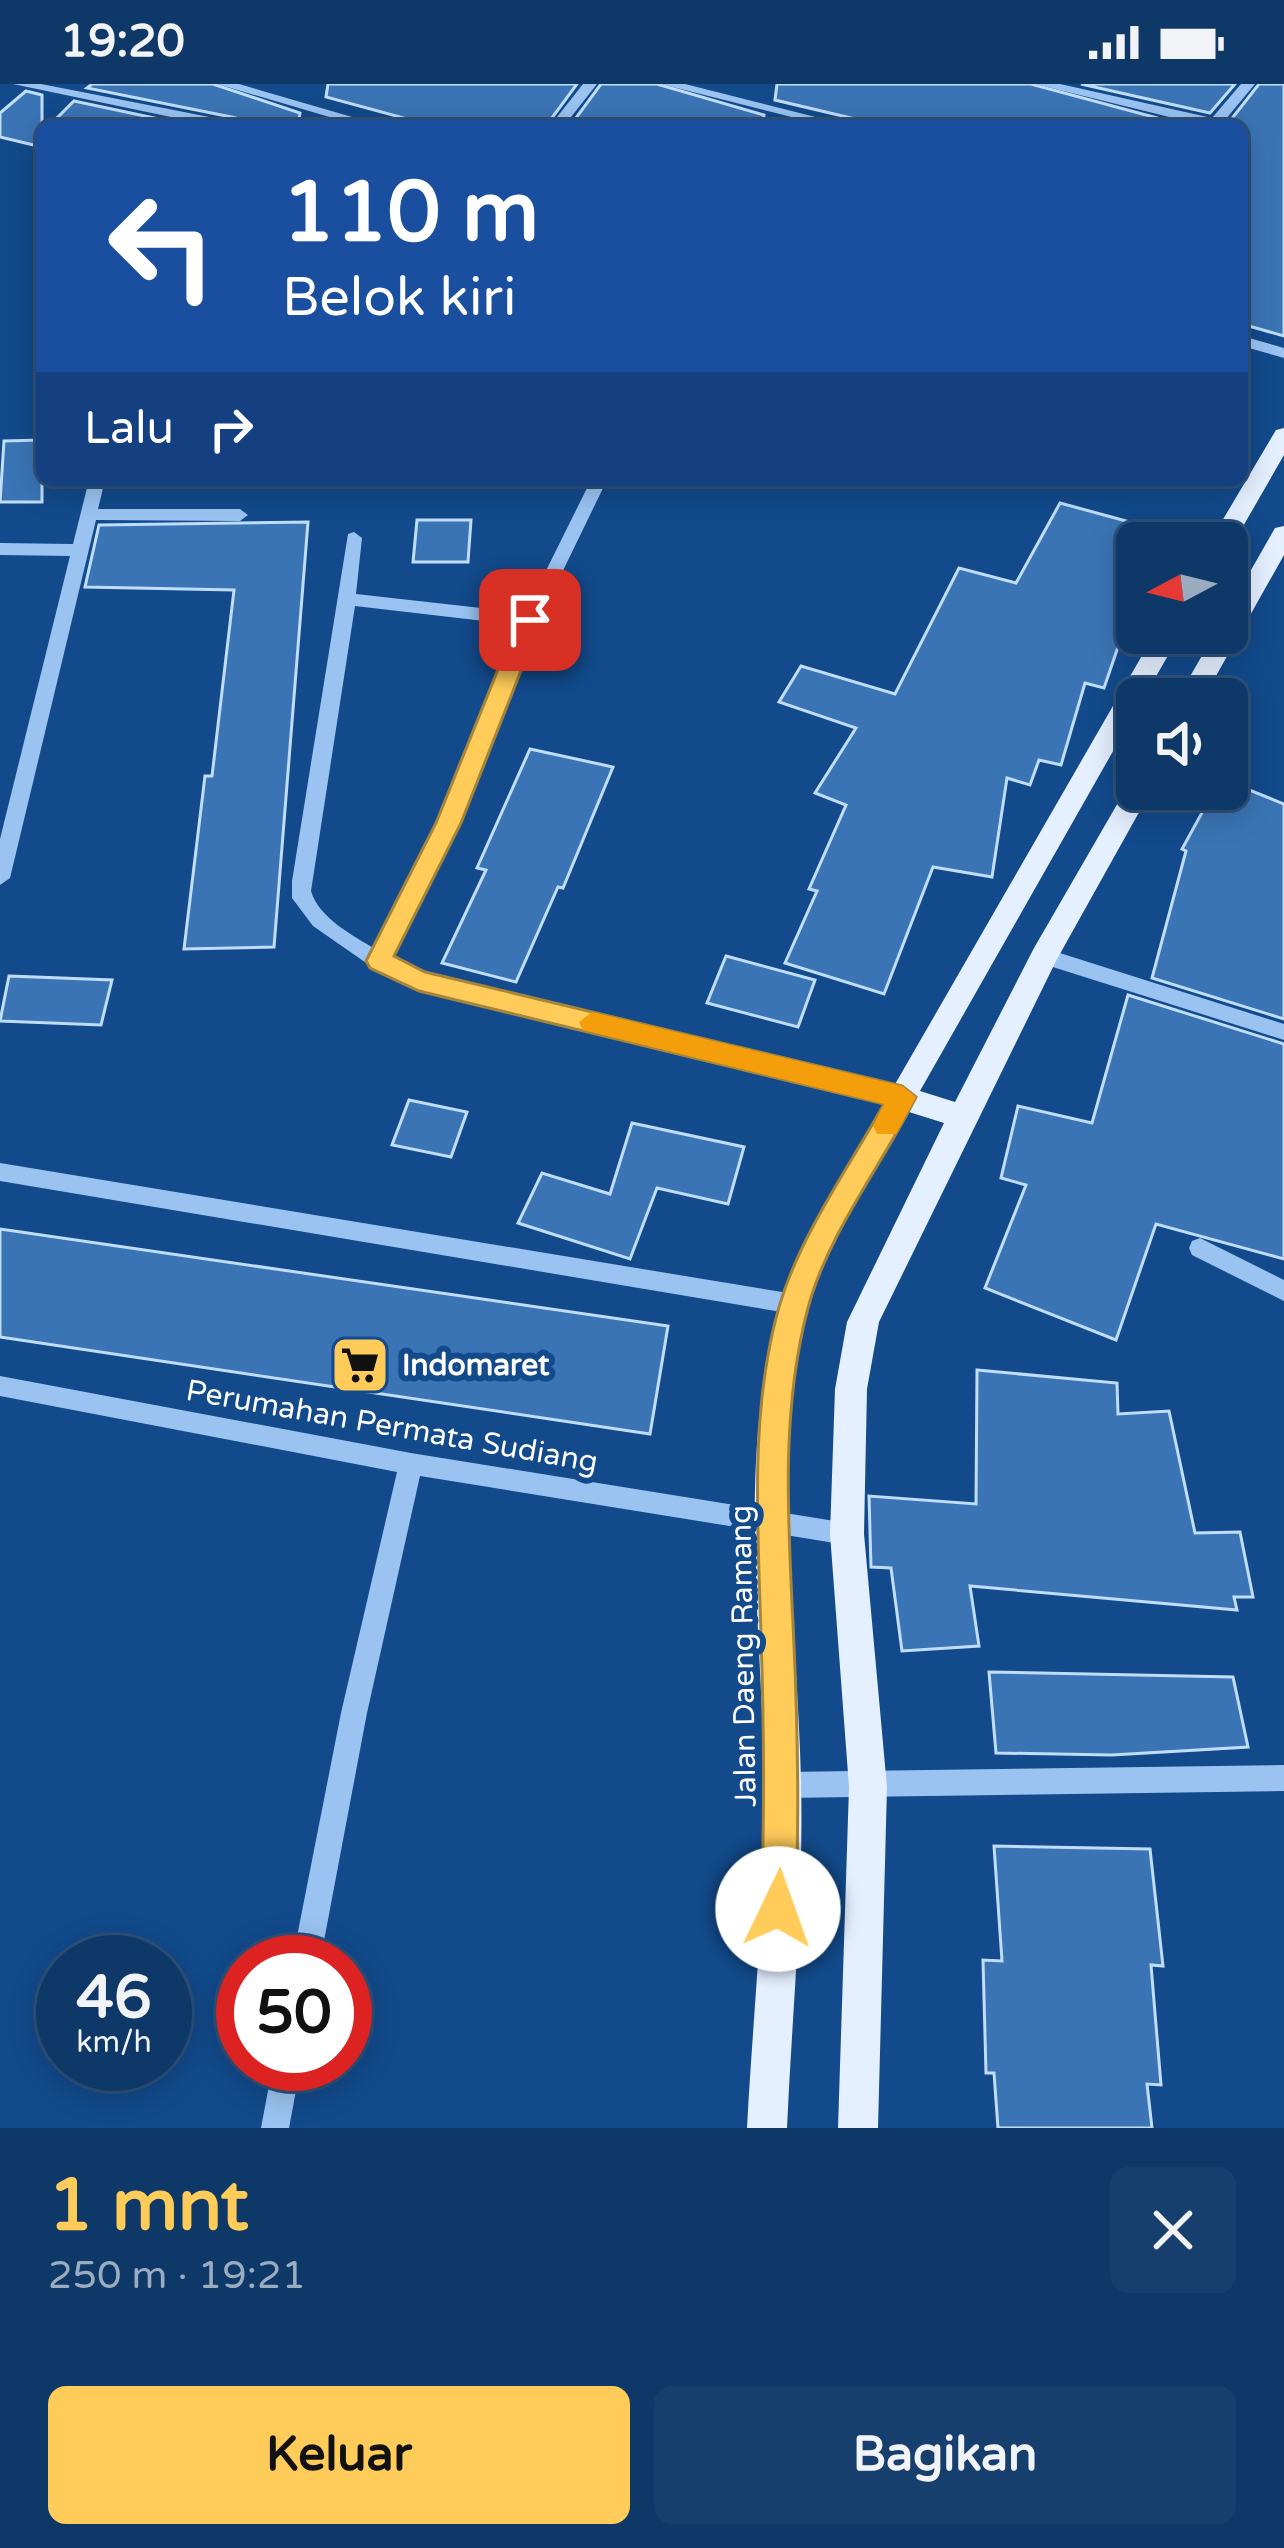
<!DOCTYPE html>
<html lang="id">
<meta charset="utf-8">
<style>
body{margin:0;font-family:"Varela Round",sans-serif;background:#173f6e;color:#f1f3f6;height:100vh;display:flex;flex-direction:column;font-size:45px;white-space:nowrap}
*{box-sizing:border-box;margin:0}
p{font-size:39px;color:#9bacc0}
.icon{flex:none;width:66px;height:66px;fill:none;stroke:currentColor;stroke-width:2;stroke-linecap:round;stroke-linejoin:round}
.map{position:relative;height:2044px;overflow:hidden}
.side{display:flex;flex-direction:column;background:#0e3868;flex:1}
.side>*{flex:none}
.hud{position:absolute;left:36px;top:36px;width:1212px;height:366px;border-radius:18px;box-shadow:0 6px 30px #0003,0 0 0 3px #2e527c;background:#1a4fa0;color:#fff;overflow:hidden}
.needle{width:78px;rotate:263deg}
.controls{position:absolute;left:1116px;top:438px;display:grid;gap:24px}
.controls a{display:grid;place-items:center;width:132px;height:132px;border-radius:18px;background:#0e3868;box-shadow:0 6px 30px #0003,0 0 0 3px #2e527c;font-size:60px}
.speed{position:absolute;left:36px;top:1851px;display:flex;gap:24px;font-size:60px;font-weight:700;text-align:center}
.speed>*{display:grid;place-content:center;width:156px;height:156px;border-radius:50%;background:#0e3868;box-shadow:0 6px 30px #0003,0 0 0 3px #2e527c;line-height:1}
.speed small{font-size:30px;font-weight:400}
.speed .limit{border:18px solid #d22;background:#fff;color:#111}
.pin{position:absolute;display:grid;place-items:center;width:102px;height:102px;color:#fff;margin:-51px;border-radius:24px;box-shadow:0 6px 18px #0006}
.me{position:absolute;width:132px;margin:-66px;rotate:3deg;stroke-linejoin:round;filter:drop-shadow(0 0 9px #0008)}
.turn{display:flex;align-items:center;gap:42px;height:252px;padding:0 48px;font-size:54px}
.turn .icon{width:156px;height:156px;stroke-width:2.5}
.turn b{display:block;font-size:84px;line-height:102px}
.then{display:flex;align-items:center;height:114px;padding:0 48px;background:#0003;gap:24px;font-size:45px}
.round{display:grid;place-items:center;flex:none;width:126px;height:126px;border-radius:18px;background:#173f6e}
.head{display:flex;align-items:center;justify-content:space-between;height:204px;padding:0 48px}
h1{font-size:72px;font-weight:800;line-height:90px;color:#ffcc5a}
.cta{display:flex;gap:24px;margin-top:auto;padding:24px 48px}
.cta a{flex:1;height:138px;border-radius:18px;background:#ffcc5a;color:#111;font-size:48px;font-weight:800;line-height:138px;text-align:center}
.cta a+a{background:#173f6e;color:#f1f3f6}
.status{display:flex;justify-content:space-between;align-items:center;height:84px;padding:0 60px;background:#0e3868;direction:ltr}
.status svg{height:33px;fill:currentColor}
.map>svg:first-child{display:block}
.building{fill:#3b74b5;stroke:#c0ddfc;stroke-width:3}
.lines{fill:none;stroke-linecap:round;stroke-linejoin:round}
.minor{fill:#9ac3f1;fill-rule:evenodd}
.major{fill:#e4efff;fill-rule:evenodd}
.route{fill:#ffcc5a;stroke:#a6853a;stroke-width:3}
.slow{fill:#f59e0b}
.labels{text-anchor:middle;stroke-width:12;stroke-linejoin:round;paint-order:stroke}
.poi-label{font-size:30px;font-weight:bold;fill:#fff;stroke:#124a8b;text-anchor:start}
.street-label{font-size:30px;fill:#fff;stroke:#124a8b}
</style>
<div class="status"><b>19:20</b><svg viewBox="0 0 49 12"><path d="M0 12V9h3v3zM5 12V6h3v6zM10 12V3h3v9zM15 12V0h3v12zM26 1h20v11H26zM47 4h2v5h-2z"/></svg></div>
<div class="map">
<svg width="1284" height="2044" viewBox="0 0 1284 2044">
<rect width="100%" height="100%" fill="#124a8b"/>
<g class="building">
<polygon points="92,0 213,0 300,29 298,42 246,42 236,34 87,4"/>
<polygon points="328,0 577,0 546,42 433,42 326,13"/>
<polygon points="601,0 657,0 764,31 763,42 570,42"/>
<polygon points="777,0 1031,0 1187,42 885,42 775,16"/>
<polygon points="1081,0 1235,0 1210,29"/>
<polygon points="1259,0 1284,0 1284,252 1242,240 1242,42 1226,42"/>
<polygon points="26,7 42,11 42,63 0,53 0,29"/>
<polygon points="74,17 192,42 49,42"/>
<polygon points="42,356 42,418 0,418 4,357"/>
<polygon points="1060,419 1137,440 1137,531 1123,561 1119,560 1104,604 1085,599 1061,681 1039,676 1030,701 1007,694 992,793 933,783 884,910 785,879 817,807 809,805 846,721 815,709 856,644 779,618 801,582 895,610 959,484 1016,499"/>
<polygon points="417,436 471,436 468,478 413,478"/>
<polygon points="308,438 274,863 184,865 205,692 212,692 234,506 85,503 99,441"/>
<polygon points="530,665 613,683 563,804 558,803 516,898 442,879 486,786 477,784"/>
<polygon points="1227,697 1284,720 1284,935 1152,894 1186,767 1182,765 1215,705 1227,705"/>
<polygon points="726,872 815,896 798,943 707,919"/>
<polygon points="9,892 112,896 101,941 0,937"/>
<polygon points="1128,911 1284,960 1284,1175 1156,1140 1116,1256 985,1204 1026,1101 1001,1094 1018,1022 1092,1039"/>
<polygon points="409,1016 467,1028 451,1073 392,1061"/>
<polygon points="632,1039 744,1063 728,1120 657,1104 630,1175 518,1139 542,1089 610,1110"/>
<polygon points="0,1145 668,1242 650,1350 0,1253"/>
<polygon points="977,1286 1117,1299 1118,1330 1169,1327 1195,1449 1240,1448 1253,1513 1234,1513 1237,1526 970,1502 979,1562 902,1567 891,1484 871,1483 869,1412 976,1420"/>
<polygon points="989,1588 1233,1593 1248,1663 1112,1671 996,1669"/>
<polygon points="994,1762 1150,1765 1163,1882 1151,1881 1161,2001 1147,2000 1152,2044 998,2044 994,1989 986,1989 983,1876 1002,1877"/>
</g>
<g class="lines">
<g class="minor">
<polygon points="13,0 41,0 235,38 242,42 214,42"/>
<polygon points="217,0 239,0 383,42 360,42"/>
<polygon points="583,0 597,0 564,42 550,42"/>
<polygon points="661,0 685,0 851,42 827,42"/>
<polygon points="1035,0 1060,0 1212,34 1241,0 1255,0 1220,42 1206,42"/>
<polygon points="1242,252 1284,264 1284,274 1242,262"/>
<polygon points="89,396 105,396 98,425 240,425 248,431 240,437 96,436 10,794 0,801 0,755 70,472 0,471 0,459 73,460"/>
<path d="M 591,396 L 607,396 L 539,536 L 458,739 L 391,874 L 423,890 L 902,1004 L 909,1007 L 912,1013 L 909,1019 L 902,1022 L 412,903 L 372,883 L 313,842 L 292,814 L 292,797 L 348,450 L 354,448 L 362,454 L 356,510 L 525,529 ZM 355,522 L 519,541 L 440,739 L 375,865 C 352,851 319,834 311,807 Z"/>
<polygon points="1044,864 1284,940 1284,956 1037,878 1034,872 1037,866"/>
<polygon points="0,1079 794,1210 802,1213 805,1220 802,1227 794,1230 0,1097"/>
<polygon points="1200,1154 1284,1196 1284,1217 1192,1171 1189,1164 1192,1157"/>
<polygon points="0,1292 411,1369 847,1439 856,1442 859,1450 856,1458 847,1461 420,1392 367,1629 320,1878 292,1878 341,1629 397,1388 0,1312"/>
<polygon points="1284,1681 1284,1707 783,1714 774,1710 770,1701 774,1692 783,1688"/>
<polygon points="273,1980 301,1980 289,2044 261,2044"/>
</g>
<g class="major">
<polygon points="1284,344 1284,371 1230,465 1227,459 1209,459 1276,346"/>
<polygon points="1284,442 1284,471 1203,615 1177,615 1215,549 1227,549 1227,528 1275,444"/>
<path d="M 1155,549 L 1181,549 L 1143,615 L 1137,615 L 1137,625 L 920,1007 L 955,1018 L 1034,864 L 1130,698 L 1137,696 L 1137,705 L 1152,705 L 1056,877 L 879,1238 L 867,1305 L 864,1450 L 887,1703 L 878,2044 L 838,2044 L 849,1703 L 830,1450 L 835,1305 L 847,1238 L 944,1039 L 909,1028 C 875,1090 829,1154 809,1223 C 769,1367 798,1548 801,1697 C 804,1812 792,1929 787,2044 L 747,2044 C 753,1929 766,1811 764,1696 C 762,1516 727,1321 807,1153 Z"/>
</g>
</g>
<path class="route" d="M 530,529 L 541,536 L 461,739 L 394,872 L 425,888 L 902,1002 L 916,1013 C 881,1083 828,1149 808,1224 C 779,1332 789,1450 794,1561 C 798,1649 799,1736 796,1825 L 791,1838 L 778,1843 L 766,1838 L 761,1825 C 765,1733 764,1643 761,1551 C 758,1443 749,1328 779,1223 C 800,1151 848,1085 884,1020 L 419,907 L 370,884 L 366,877 L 436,739 L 518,536 Z"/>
<polygon class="slow" points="592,928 902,1002 916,1013 896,1050 877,1050 873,1042 884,1020 583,946 579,938"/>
<defs>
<g id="supermarket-square" transform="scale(3)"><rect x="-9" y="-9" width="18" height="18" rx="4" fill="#ffcc5a" stroke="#124a8b"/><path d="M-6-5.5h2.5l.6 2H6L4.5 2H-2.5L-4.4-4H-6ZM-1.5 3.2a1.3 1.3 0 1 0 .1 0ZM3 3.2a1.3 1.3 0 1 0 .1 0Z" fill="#111"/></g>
</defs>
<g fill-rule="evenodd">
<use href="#supermarket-square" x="360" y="1281"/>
</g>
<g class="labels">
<g class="poi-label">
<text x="402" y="1291">Indomaret</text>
</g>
<g class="street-label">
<text transform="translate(392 1342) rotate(10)" y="10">Perumahan Permata Sudiang</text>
<text transform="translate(743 1572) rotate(-91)" y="10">Jalan Daeng Ramang</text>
</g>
</g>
</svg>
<div class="controls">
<a><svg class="needle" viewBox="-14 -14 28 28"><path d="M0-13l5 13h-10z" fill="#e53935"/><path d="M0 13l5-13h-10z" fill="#9bacc0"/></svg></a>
<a><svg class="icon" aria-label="sound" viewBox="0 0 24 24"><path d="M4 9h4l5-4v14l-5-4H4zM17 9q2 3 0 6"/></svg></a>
</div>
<div class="speed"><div>46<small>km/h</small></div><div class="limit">50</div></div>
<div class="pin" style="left:530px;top:536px;background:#d93025"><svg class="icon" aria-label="arrive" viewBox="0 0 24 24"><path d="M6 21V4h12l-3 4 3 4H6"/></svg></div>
<svg class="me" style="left:778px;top:1825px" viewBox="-20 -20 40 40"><circle r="19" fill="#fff"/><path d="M0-13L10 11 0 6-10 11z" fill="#ffcc5a"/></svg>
<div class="hud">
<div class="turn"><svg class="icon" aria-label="left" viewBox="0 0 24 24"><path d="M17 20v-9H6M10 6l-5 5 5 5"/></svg><div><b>110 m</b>Belok kiri</div></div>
<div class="then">Lalu<svg class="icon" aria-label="right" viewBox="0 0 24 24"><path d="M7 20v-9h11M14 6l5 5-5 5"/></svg></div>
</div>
</div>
<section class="side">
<div class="head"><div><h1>1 mnt</h1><p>250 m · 19:21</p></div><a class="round"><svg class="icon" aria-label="close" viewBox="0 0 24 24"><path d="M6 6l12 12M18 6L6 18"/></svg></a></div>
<div class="cta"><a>Keluar</a><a>Bagikan</a></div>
</section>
